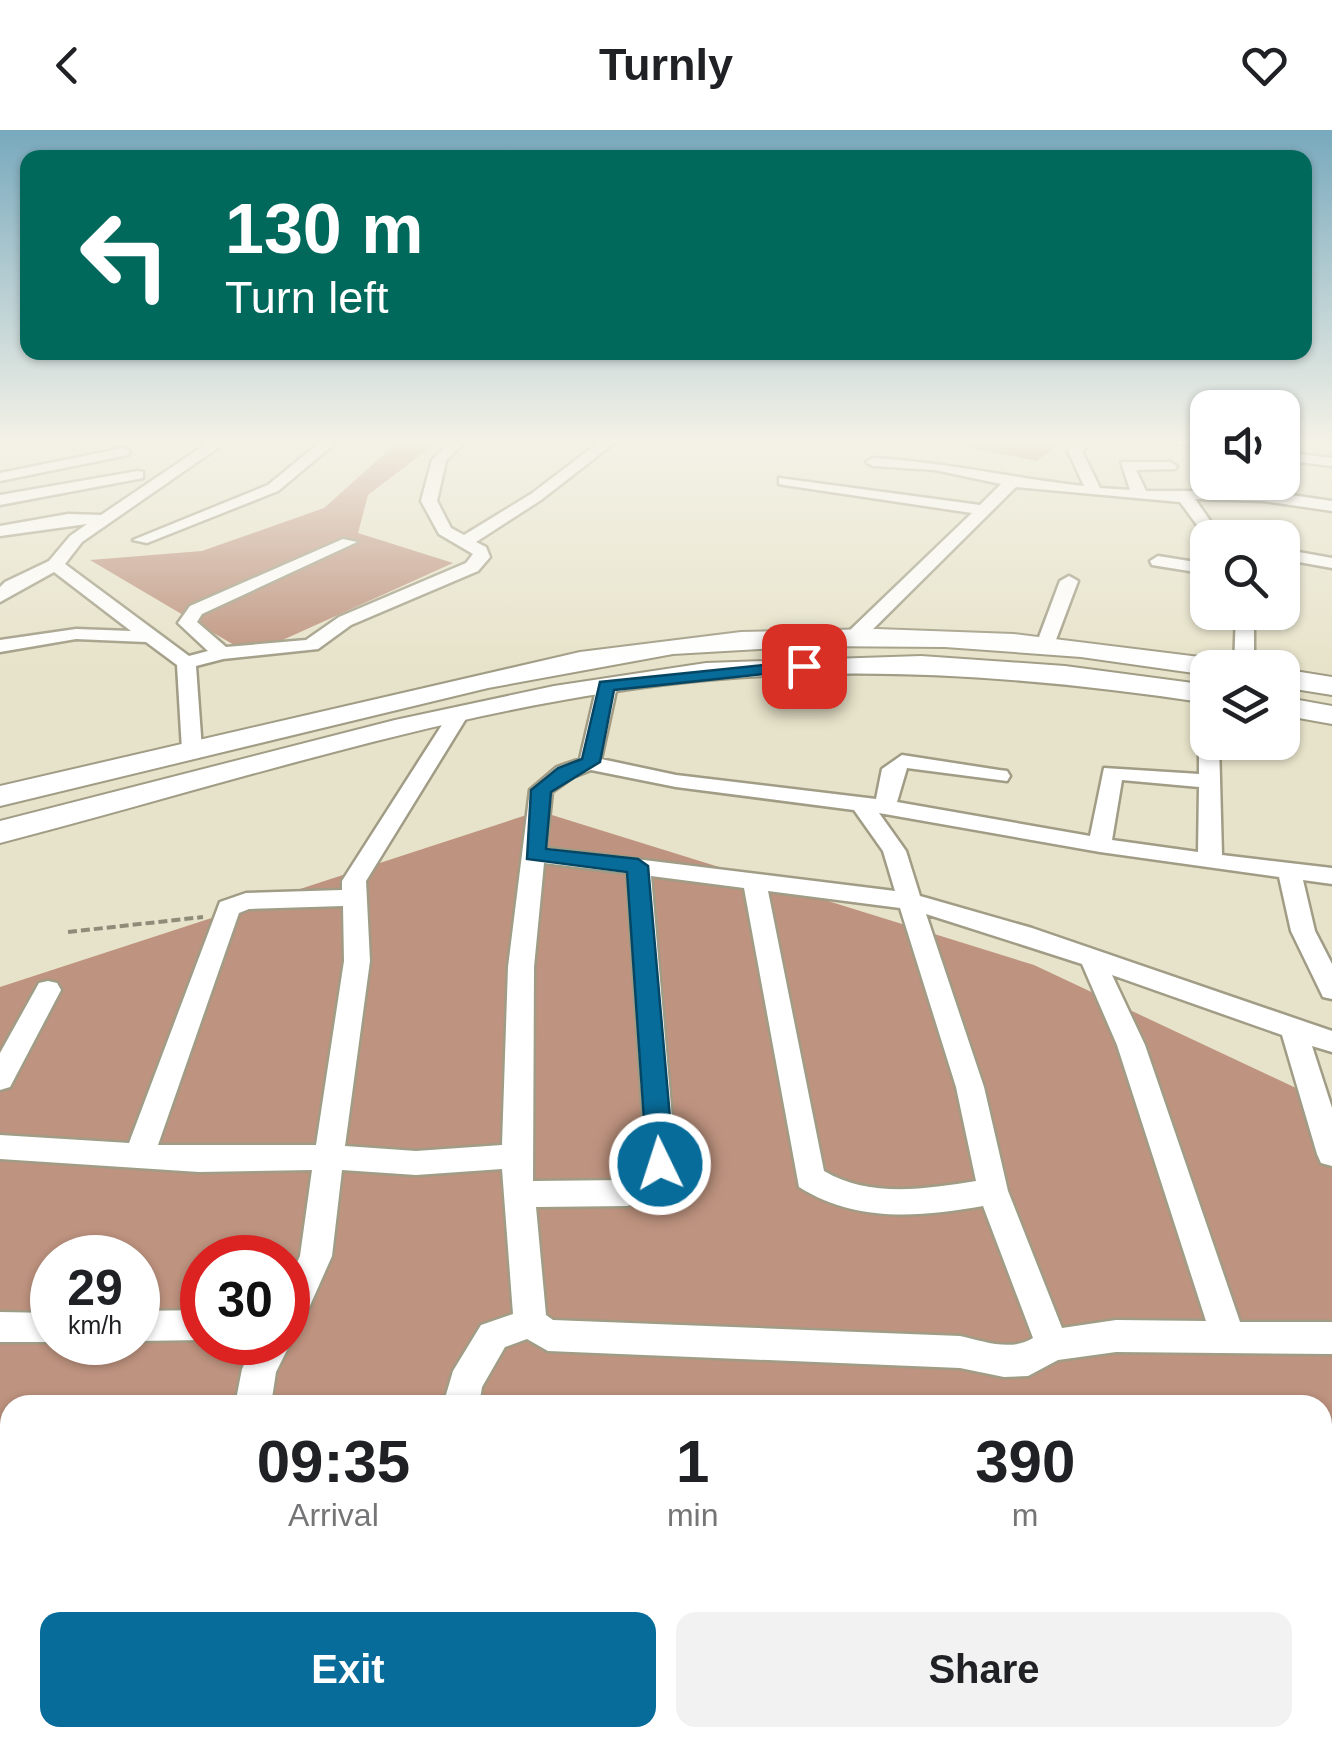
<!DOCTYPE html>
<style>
body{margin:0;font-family:Helvetica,sans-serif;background:#f2f2f2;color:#202124;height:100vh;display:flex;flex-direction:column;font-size:38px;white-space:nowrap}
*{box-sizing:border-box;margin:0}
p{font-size:32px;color:#757577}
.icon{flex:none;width:55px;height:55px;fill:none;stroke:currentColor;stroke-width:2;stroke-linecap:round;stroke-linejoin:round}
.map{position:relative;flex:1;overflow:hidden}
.drawer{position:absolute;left:0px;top:1265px;width:1332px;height:352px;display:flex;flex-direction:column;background:#fff;border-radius:30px 30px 0 0;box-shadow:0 2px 8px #0004}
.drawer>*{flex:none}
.banner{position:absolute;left:20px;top:20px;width:1292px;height:210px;border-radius:20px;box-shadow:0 2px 8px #0004;background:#00695c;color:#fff;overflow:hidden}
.fabs{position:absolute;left:1190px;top:260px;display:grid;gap:20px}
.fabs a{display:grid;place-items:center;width:110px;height:110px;border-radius:20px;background:#fff;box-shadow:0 2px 8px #0004;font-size:50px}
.speed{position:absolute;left:30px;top:1105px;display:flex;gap:20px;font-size:50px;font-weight:700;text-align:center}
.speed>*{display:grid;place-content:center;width:130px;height:130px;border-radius:50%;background:#fff;box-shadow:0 2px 8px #0004;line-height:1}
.speed small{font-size:25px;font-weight:400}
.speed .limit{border:15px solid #d22;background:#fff;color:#111}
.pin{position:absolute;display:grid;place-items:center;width:85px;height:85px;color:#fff;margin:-42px;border-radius:20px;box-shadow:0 5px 15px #0006}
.me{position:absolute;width:110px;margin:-55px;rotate:356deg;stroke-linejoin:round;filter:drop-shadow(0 0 8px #0008)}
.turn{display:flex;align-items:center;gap:35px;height:210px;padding:0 40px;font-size:45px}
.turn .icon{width:130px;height:130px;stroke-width:2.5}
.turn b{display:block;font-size:70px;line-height:85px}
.eta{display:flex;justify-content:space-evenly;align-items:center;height:170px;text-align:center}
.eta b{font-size:60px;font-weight:800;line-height:70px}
.cta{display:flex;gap:20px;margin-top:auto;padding:20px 40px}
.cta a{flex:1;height:115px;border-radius:20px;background:#086c9a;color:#fff;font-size:40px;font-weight:800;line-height:115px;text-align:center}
.cta a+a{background:#f2f2f2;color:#202124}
header{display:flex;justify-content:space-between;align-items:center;height:130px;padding:0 40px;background:#fff;font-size:45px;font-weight:800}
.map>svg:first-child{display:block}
.forest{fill:#be937f;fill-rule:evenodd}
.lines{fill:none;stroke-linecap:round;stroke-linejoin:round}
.street-casing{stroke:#a09c85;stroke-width:5}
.primary-casing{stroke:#a09c85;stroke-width:4}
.path{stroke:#8e8b79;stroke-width:4;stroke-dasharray:9 4;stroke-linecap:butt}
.street{fill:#fff;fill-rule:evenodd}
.primary{fill:#fff;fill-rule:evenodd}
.route{fill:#086c9a;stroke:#054664;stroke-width:2.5}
</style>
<header><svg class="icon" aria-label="back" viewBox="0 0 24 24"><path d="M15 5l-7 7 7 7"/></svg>Turnly<svg class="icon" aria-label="heart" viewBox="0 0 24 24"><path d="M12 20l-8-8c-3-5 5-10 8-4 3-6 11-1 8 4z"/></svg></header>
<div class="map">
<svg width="1332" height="1616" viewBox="0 0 1332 1616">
<rect width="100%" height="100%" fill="#e7e3ca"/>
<g class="forest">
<polygon points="400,310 440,310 368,365 358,403 453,433 276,513 234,515 90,430 202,421 324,378"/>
<polygon points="930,310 1064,310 1037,331"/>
<path d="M 539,681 L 1034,835 L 1332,975 L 1332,1616 L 0,1616 L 0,857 ZM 52,1128 L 138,1128 L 138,1212 L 52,1212 ZM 202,1128 L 288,1128 L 288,1212 L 202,1212 ZM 10,1275 L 1322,1275 L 1322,1608 L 10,1608 Z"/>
</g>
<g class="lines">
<g class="street-casing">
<g id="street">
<polygon points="212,310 229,310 82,412 65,434 189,526 208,521 178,493 190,476 343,409 357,412 202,484 197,492 226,517 306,510 339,487 466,433 473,424 439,404 421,371 432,330 451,310 466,310 446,331 437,371 451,398 464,405 531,364 602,310 618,310 541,370 476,412 486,417 490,427 478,441 351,495 318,519 223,529 196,536 202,620 192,626 182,620 177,535 146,512 76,509 0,522 0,510 76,499 131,501 54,442 0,472 0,457 5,452 49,431 70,406 87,394 0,406 0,396 68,384 101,385"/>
<polygon points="323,310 339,310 278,361 147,413 133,410 268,355"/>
<path d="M 1074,310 L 1096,310 L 1082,321 L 1100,358 L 1130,360 L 1121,332 L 1170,332 L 1177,336 L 1175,339 L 1136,340 L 1146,361 L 1264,361 L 1332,371 L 1332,381 L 1264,371 L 1195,369 L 1222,408 L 1208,410 L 1180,372 L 1016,357 L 860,512 L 846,512 L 846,504 L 972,383 L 784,355 L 779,354 L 779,348 L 980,375 L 1001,354 L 935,340 L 873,336 L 866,332 L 873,328 C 944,332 1013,348 1084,356 L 1068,321 Z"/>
<polygon points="1175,310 1208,311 1208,319 1177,313"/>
<polygon points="123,318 130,322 128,325 0,351 0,343"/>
<polygon points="1282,322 1332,328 1332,336 1282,330"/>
<polygon points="138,341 143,342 143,348 0,375 0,365"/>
<polygon points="1282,419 1332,428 1332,438 1282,429"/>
<polygon points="1158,426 1208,434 1208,444 1152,435 1150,431"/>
<polygon points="1069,446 1078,451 1054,515 1045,521 1038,519 1036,515 1060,451"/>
<polygon points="1236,482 1254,482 1254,538 1234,538"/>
<path d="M 607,550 L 617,556 L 601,629 L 676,645 L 876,669 L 882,639 L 902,625 L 999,640 L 1007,641 L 1010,646 L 1007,651 L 907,638 L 897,672 L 1090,706 L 1104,638 L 1199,644 L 1199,612 L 1208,606 L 1208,612 L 1219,612 L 1222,725 L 1332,738 L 1332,754 L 1303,750 L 1315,801 L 1332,834 L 1332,869 L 1323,867 L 1291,801 L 1279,747 L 1100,722 L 879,683 L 906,721 L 920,766 L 1032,798 L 1332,901 L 1332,922 L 1312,916 L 1332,978 L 1332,1036 L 1321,1033 L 1317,1024 L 1282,905 L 1112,845 L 1145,915 L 1240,1192 L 1332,1192 L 1332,1224 L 1116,1222 L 1058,1230 L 1028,1246 L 1004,1247 L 960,1238 L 548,1221 L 527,1209 L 505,1217 L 482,1257 L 479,1275 L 443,1275 L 453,1241 L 481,1195 L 513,1184 L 502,1039 L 416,1045 L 342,1040 L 332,1126 L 300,1198 L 288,1202 L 288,1152 L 300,1126 L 312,1040 L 199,1042 L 0,1029 L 0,1005 L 129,1013 L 220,772 L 246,763 L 342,760 L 342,751 L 447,587 L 457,581 L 467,587 L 366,751 L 370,831 L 345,1016 L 416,1021 L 502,1015 L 508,837 L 530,660 L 557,637 L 580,629 L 597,556 ZM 591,640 L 676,657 L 854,680 L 883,721 L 895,761 L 546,718 L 552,662 L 573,647 ZM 1122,650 L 1199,657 L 1198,722 L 1112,710 ZM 544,733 L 627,743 L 646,1035 L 640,1046 L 627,1050 L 533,1051 L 534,837 ZM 651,746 L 744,758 L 799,1057 C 856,1093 920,1087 983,1076 L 1033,1208 C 1011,1222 983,1211 960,1206 L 553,1190 L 546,1185 L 536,1077 L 627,1076 L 662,1064 L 676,1035 ZM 768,761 L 900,778 L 956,957 L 976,1051 C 926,1059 869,1068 824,1041 ZM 343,776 L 344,831 L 316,1015 L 158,1015 L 239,783 L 249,779 ZM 926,784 L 1082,834 L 1117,915 L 1206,1191 L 1116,1190 L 1062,1198 L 1008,1061 L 984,957 Z"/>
<polygon points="48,851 57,853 61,860 10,957 0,960 0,923 39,853"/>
<polygon points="202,1180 202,1210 138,1211 138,1181"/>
<polygon points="0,1182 52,1183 54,1212 0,1212"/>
<polygon points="288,1204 291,1212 276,1242 271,1275 235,1275 242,1239 255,1212 288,1212"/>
<polygon points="10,1355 10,1393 0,1394 0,1356"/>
<polygon points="1322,1429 1332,1432 1332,1472 1322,1468"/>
<polygon points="187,1608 229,1608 227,1616 185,1616"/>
<polygon points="390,1608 432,1608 431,1616 389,1616"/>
<polygon points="942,1608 1234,1608 1237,1616 939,1616"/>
</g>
</g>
<g class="primary-casing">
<g id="primary">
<polygon points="877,499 1013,504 1216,529 1230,538 1208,538 1208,545 1081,527 945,517 809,516 673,524 488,558 0,676 0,656 580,522 741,502"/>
<path d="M 921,526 L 1065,536 L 1208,555 L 1208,573 C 1042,548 876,535 709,550 C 468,572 233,653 0,713 L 0,691 L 395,590 L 554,556 L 706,533 Z"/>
<polygon points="1282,539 1332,547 1332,565 1282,557"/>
<polygon points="1282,567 1332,576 1332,594 1282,585"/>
</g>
</g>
<polyline class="path" points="68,802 203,787"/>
<use href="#street" class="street"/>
<use href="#primary" class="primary"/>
</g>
<linearGradient id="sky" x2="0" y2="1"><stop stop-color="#78a9bd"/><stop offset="0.58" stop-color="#f4f2e7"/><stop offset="1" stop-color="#f4f2e7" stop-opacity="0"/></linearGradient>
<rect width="1332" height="537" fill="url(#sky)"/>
<polygon class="route" points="804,531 813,536 810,539 614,560 600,632 551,662 546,719 638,729 648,736 674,1034 670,1042 651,1042 647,1034 627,742 527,729 531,660 558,638 582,629 600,552"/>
</svg>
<div class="fabs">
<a><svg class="icon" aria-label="sound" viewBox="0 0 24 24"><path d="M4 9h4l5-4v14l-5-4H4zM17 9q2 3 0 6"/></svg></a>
<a><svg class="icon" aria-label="search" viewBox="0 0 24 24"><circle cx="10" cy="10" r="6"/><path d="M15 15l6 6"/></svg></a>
<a><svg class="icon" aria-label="layers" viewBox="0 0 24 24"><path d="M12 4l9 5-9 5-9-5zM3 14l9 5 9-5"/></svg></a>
</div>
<div class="speed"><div>29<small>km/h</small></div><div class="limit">30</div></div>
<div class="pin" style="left:804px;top:536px;background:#d93025"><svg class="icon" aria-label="arrive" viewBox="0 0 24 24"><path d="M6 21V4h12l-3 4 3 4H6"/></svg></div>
<svg class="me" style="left:660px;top:1034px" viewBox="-20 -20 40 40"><circle r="17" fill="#086c9a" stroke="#fff" stroke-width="3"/><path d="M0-11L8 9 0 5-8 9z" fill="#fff"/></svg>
<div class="banner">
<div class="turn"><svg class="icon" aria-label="left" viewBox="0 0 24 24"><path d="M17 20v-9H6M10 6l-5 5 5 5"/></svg><div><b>130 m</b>Turn left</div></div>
</div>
<section class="drawer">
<div class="eta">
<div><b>09:35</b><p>Arrival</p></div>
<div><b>1</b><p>min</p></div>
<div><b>390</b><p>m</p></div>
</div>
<div class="cta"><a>Exit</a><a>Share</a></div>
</section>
</div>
